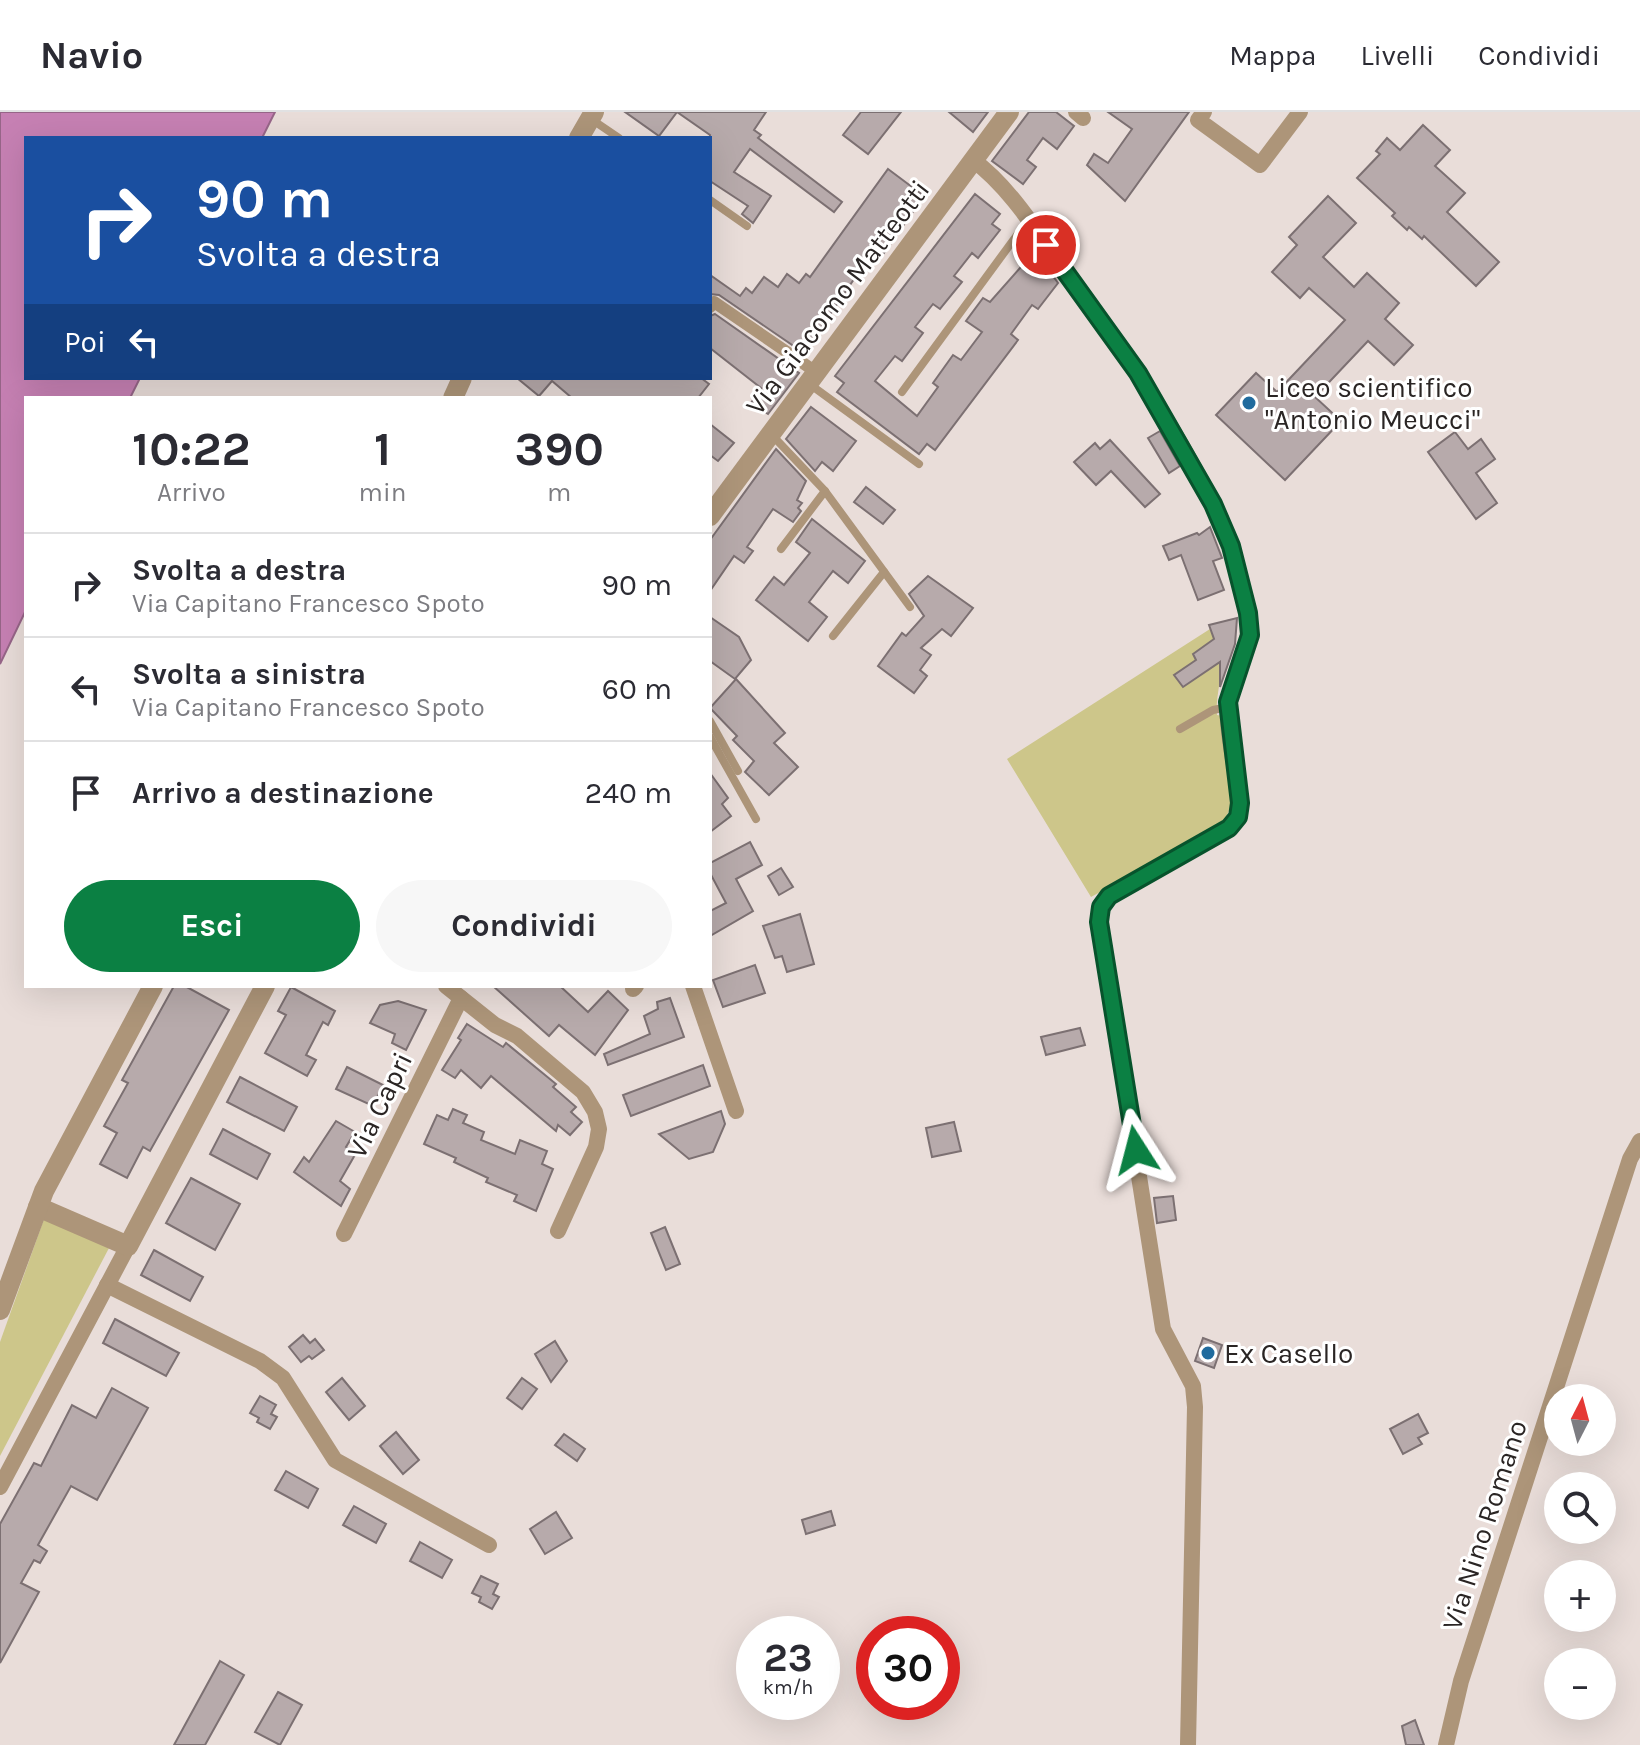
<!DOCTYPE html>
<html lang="it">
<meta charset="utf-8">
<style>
body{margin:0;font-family:Karla,sans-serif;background:#f7f7f7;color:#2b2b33;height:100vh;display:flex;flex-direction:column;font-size:30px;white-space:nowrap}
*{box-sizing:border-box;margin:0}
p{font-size:26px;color:#7c7c81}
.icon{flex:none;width:44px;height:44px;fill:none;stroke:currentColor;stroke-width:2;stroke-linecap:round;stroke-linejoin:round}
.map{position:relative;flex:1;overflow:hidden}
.details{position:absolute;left:24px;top:284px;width:688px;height:592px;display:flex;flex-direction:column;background:#fff;border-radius:0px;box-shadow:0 8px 32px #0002}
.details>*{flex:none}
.guide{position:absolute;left:24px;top:24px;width:688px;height:244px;border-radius:0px;box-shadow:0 8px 32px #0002;background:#1a4fa0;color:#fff;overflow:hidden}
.needle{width:52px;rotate:6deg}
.fabs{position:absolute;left:1544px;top:1272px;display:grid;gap:16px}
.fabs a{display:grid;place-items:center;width:72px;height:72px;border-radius:50%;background:#fff;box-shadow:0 8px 32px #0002;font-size:40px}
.speed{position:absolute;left:736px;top:1504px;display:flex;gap:16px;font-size:40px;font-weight:700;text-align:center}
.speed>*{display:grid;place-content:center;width:104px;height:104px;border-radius:50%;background:#fff;box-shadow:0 8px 32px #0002;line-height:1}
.speed small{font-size:20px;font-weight:400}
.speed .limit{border:12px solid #d22;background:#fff;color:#111}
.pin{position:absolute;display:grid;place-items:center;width:68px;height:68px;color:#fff;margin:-34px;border:4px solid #fff;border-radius:50%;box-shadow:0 2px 8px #0007}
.me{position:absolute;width:88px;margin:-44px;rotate:351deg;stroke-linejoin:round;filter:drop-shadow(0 0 6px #0008)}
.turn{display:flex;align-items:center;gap:28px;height:168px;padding:0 40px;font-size:36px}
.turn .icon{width:104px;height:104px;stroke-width:2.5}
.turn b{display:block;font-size:56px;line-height:68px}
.then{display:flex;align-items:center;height:76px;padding:0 40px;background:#0003;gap:16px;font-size:30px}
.eta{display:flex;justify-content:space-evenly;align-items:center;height:136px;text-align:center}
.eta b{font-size:48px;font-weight:700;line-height:56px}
.cta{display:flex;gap:16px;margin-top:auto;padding:16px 40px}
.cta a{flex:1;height:92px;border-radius:48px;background:#0b8043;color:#fff;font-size:32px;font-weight:700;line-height:92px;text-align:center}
.cta a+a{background:#f7f7f7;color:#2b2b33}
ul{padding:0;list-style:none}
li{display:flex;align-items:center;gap:24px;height:104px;padding:0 40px;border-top:2px solid #e1e1e2}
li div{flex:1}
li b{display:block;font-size:30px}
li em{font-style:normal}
header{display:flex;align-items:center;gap:48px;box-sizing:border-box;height:112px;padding:0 40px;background:#fff;border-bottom:2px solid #e1e1e2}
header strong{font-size:38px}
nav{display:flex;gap:44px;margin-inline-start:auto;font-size:28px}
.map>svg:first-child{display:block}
.green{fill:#cdc68a}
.water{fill:#c680b3;stroke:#976588;stroke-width:2}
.building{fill:#b7aaab;stroke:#7c7072;stroke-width:2}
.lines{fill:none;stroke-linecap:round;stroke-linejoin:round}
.service{stroke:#ad9579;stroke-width:8}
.pedestrian{stroke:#ad9579;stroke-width:12}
.minor{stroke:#ad9579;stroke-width:16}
.tertiary{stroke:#ad9579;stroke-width:20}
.route-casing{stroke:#07532c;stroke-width:20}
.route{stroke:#0b8043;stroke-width:14}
.poi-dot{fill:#206b9e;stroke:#fff;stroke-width:3}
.labels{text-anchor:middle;stroke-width:6;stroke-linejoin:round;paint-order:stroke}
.street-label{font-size:28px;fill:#2a2524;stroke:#fff}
.poi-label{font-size:28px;fill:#2a2524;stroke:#fff;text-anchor:start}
</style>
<header>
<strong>Navio</strong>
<nav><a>Mappa</a><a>Livelli</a><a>Condividi</a></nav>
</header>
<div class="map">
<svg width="1640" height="1633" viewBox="0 0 1640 1633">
<rect width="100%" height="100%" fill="#e9ddd9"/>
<g class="green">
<path d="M 1210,517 C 1213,525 1218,534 1220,542 C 1224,563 1215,583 1217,603 L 1223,604 C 1227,639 1245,687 1219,715 L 1091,785 L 1007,647 Z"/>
<polygon points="44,1107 109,1136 0,1344 0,1230"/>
</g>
<polygon class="water" points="0,0 275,0 262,26 26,26 26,266 140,266 130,286 26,286 26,498 0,552"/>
<g class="building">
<polygon points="625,0 677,0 659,24"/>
<polygon points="677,0 766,0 754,18 761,23 758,26 842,90 834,100 750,37 734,60 771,84 753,111 742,102 748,94 710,69 710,23"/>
<polygon points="861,0 901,0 868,42 843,23"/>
<polygon points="949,0 988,0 973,20"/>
<polygon points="1029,0 1056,0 1074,14 1057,37 1043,26 1027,48 1036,55 1023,72 992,49"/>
<polygon points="1108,0 1189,0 1125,89 1087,53 1094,42 1108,51 1132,17"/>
<polygon points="1423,13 1450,38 1435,54 1465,81 1447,100 1499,150 1476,174 1424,124 1422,127 1409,115 1407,118 1392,104 1395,101 1357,66 1380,42 1376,39 1387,26 1400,38"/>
<polygon points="888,57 924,84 879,148 871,142 804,241 719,183 710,182 710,163 740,184 746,176 752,181 764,165 778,175 787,162 799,171 806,162 810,165"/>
<polygon points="975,82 1000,102 992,112 1000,118 978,146 972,141 954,164 962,170 940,197 933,192 915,215 923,221 902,249 895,244 875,269 917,304 938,275 933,271 953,243 961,248 982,220 966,209 983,186 990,190 1035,139 1058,171 1038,197 1032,193 1011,222 1018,228 935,338 927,332 919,342 837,280 844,271 835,264"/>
<polygon points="1328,84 1356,111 1323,145 1354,175 1367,161 1399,191 1385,207 1413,233 1394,253 1368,229 1315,285 1341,309 1285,368 1216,303 1256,261 1277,280 1345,208 1309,176 1300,186 1272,160 1297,133 1289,125"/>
<polygon points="715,202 799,261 768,302 751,291 761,276 710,236 710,204"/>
<polygon points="517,266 701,266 709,272 698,286 572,286 552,269 539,284"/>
<polygon points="811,295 856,329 833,359 822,350 815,359 786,327"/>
<polygon points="710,312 734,331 718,349 710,343"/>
<polygon points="1160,319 1180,354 1169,361 1148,326"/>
<polygon points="1455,320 1468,337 1481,327 1495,347 1476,361 1497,391 1476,407 1428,340"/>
<polygon points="1110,328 1160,382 1145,395 1111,359 1096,373 1074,350 1095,331 1100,337"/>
<polygon points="776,337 806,369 797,388 802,391 798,396 801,399 793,410 773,397 747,435 753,439 744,451 734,444 710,479 710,428"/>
<polygon points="866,375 895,398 883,412 854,390"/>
<polygon points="812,407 865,449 848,471 833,459 809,490 827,505 808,529 756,488 774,465 784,473 810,441 796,430"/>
<polygon points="1210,415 1222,446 1213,449 1224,478 1198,488 1181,443 1169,448 1163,434 1197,421 1199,423"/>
<polygon points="928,464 973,496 951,524 942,517 921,536 931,543 920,558 927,564 914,581 878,554 902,521 906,524 924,504 909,482"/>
<polygon points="710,505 739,525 751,548 735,567 710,549"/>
<polygon points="1237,506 1235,532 1220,575 1220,550 1183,575 1174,563 1196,548 1193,542 1214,527 1209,513"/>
<polygon points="736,567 785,621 774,631 798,655 769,683 745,660 754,649 733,628 737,624 710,596"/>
<polygon points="710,661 728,686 722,692 731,704 710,720"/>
<polygon points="750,730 762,753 736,767 753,799 710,824 710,799 726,791 710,761 710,751"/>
<polygon points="781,756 793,775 779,783 768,764"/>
<polygon points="800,802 814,852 787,860 782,844 775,846 763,814"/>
<polygon points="755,853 765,881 723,895 713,868"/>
<polygon points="174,874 185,874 229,898 150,1039 143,1035 127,1066 100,1052 117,1021 104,1014 128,971 122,968"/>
<polygon points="493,874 560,874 588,900 608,879 628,898 595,943 559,913 549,924"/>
<polygon points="291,875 335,899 328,913 323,910 306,943 316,948 307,964 265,941 286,903 278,899"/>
<polygon points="670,886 684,925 608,953 604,942 650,922 644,904 658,897 657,890"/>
<polygon points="398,889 426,898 406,938 392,931 395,922 370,911 380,893"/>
<polygon points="467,912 503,935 506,931 556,972 553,975 576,995 571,1000 582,1010 570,1023 558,1013 556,1019 491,964 481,976 461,958 455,966 442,958 461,928 458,926"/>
<polygon points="1080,916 1085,933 1046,943 1041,925"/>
<polygon points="703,953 710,974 631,1004 623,983"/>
<polygon points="347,955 383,973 373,994 336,977"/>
<polygon points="240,965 297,995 284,1019 227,990"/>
<polygon points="453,997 467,1003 463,1011 484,1020 481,1028 515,1042 520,1028 547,1039 542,1052 553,1057 536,1099 514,1089 517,1083 486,1070 488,1066 454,1050 456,1046 424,1032 437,1003 448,1008"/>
<polygon points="721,999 725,1012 713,1040 689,1047 659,1022"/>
<polygon points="336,1009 355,1020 346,1035 356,1041 340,1069 350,1077 341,1094 294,1060 304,1045 309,1050"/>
<polygon points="954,1010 961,1039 932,1045 926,1016"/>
<polygon points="223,1017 270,1042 257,1067 210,1042"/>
<polygon points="191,1066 240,1092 215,1138 166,1111"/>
<polygon points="1173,1084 1176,1108 1157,1111 1154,1086"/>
<polygon points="665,1115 680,1152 666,1158 651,1121"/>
<polygon points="154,1138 203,1165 190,1189 141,1163"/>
<polygon points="115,1207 179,1241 166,1264 103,1231"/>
<polygon points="303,1223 310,1231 315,1227 324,1238 312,1247 309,1244 301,1250 289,1235"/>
<polygon points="1203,1226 1222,1233 1214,1256 1195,1249"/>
<polygon points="555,1229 567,1249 551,1270 535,1242"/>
<polygon points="342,1266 365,1294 349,1308 326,1280"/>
<polygon points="522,1266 537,1277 522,1297 507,1286"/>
<polygon points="112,1276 148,1296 97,1388 71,1374 38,1433 47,1439 40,1451 34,1448 21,1471 39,1480 0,1551 0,1412 34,1351 41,1354 72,1293 96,1306"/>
<polygon points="260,1284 276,1293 271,1302 277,1305 270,1317 257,1310 259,1306 250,1301"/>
<polygon points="1418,1302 1428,1321 1418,1326 1422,1332 1403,1342 1390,1317"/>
<polygon points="396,1320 419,1348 403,1362 380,1334"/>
<polygon points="564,1322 585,1337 577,1349 555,1333"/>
<polygon points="286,1359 318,1377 308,1396 275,1378"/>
<polygon points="354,1394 386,1412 376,1431 343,1413"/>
<polygon points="831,1399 835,1413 806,1422 802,1408"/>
<polygon points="556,1400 572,1426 545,1442 530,1417"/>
<polygon points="420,1430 452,1448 442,1466 410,1449"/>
<polygon points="481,1464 498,1472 493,1482 499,1485 492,1497 479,1490 481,1485 472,1481"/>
<polygon points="220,1549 244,1563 205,1633 174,1633"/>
<polygon points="278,1580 302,1593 280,1633 255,1620"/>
<polygon points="1415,1608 1424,1633 1406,1633 1402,1614"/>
</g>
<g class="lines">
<g class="service">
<polyline points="591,7 619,26"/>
<polyline points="710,88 747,114"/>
<polyline points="808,271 919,352"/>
<polyline points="902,280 1028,108"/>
<polyline points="771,322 825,379 910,495"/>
<polyline points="781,437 825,379"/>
<polyline points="833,524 884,460"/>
<polyline points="710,609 738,659"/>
<polyline points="1180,617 1213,598 1228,595"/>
<polyline points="710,625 756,707"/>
</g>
<polyline class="pedestrian" points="710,195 714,190 816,260"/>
<g class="minor">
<polyline points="1076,0 1083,6"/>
<polyline points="1204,0 1198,8 1260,53 1300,0"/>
<path d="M 973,48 C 1011,76 1039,123 1066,160 C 1134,256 1229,384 1248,501 C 1254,533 1233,558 1228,589 C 1225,614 1237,665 1240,691 L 1238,705 L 1229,716 L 1109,784 L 1101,795 L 1099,810 L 1163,1217 L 1193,1274 L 1195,1295 L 1188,1633"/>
<polyline points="446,874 495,913 517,924 583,980 595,1000 599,1017 596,1035 558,1119"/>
<polyline points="693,874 736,999"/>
<polyline points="633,877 636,874"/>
<polyline points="344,1122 461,886"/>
<polyline points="107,1173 260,1249 283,1266 335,1348 489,1433"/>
<polyline points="0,1375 128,1134"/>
<polyline points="1446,1633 1461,1569 1630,1047 1640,1029"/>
</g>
<g class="tertiary">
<polyline points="579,26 594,0"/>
<polyline points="453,286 462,266"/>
<polyline points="710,404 1009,0"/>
<polyline points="38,1095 128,1134 265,874"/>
<polyline points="0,1198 44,1079 153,874"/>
</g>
</g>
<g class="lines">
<g class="route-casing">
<polyline id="route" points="1046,133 1138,261 1213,392 1231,434 1248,501 1250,523 1228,590 1240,691 1238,705 1229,716 1109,784 1101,795 1099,810 1136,1038"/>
</g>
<use href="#route" class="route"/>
</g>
<g class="poi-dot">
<circle cx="1249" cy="291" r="8"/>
<circle cx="1208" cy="1241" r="8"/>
</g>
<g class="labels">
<g class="street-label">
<text transform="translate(837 185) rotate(-53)" y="10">Via Giacomo Matteotti</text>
<text transform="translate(379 993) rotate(-64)" y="10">Via Capri</text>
<text transform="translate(1484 1413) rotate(-72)" y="10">Via Nino Romano</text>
</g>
<g class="poi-label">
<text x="1265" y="285">Liceo scientifico<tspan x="1265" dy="32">"Antonio Meucci"</tspan></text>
<text x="1224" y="1251">Ex Casello</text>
</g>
</g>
</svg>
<div class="fabs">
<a><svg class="needle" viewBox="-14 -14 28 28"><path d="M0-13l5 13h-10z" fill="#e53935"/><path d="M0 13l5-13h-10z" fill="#7c7c81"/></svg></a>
<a><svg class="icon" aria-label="search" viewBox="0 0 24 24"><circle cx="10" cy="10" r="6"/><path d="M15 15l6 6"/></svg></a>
<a>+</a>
<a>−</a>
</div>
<div class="speed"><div>23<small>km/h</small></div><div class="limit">30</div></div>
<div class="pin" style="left:1046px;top:133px;background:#d93025"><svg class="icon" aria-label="arrive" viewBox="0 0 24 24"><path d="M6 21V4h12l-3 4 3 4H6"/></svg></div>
<svg class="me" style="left:1136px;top:1038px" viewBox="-20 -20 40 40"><path d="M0-17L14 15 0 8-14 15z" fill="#0b8043" stroke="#fff" stroke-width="4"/></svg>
<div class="guide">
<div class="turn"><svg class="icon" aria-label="right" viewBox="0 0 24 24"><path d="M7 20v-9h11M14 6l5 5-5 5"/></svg><div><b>90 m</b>Svolta a destra</div></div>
<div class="then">Poi<svg class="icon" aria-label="left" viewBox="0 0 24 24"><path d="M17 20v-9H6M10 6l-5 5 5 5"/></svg></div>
</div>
<section class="details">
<div class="eta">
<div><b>10:22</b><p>Arrivo</p></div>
<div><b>1</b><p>min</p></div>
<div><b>390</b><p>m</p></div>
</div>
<ul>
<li><svg class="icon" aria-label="right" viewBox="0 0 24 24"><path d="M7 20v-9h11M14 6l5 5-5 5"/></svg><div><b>Svolta a destra</b><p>Via Capitano Francesco Spoto</p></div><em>90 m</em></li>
<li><svg class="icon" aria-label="left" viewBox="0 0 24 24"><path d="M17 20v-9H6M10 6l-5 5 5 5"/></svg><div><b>Svolta a sinistra</b><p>Via Capitano Francesco Spoto</p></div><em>60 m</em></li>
<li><svg class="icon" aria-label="arrive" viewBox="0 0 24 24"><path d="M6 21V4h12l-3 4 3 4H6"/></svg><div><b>Arrivo a destinazione</b></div><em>240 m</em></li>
</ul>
<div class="cta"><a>Esci</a><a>Condividi</a></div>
</section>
</div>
